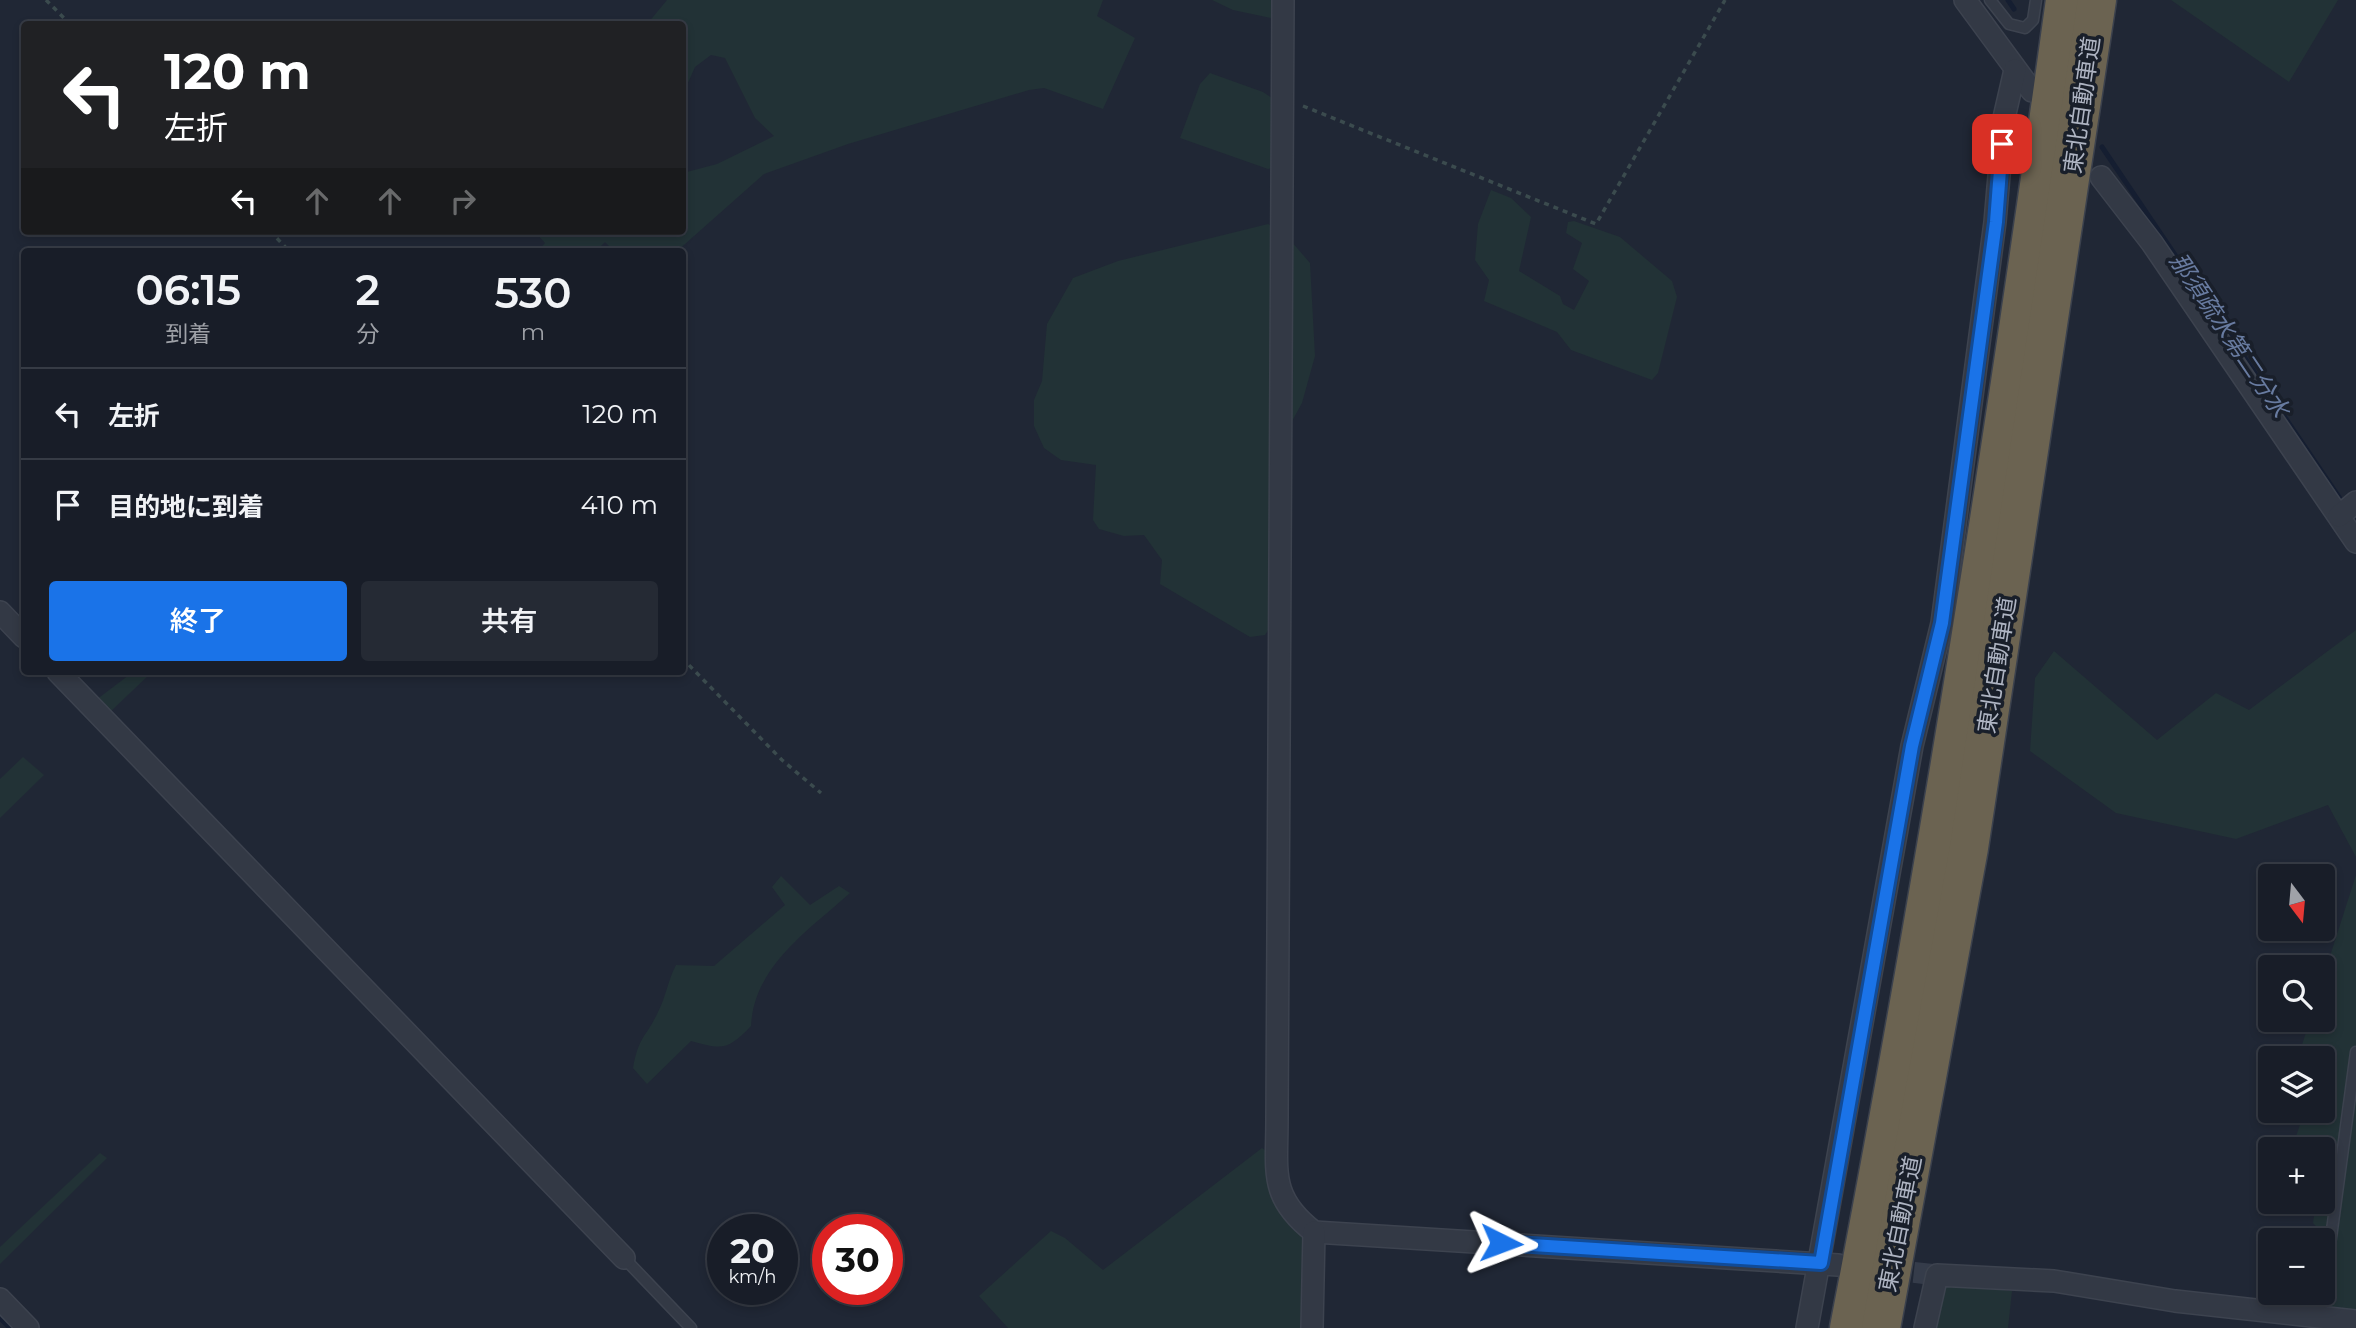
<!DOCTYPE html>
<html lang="ja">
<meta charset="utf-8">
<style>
body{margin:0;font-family:Montserrat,"Noto Sans JP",sans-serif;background:#252a34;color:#f1f3f6;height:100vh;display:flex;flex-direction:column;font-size:26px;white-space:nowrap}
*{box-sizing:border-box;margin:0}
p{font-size:23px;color:#9fa2a8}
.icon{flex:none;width:38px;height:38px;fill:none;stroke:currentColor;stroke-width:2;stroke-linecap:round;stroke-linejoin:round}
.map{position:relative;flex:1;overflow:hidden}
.side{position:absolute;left:21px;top:248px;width:665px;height:427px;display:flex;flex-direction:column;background:#181d28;border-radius:7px;box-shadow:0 4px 10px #0003,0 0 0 2px #363b45}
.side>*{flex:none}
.banner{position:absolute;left:21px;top:21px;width:665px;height:214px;border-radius:7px;box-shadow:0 4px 10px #0003,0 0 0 2px #363b45;background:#202124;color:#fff;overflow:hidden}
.needle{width:46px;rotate:164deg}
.tools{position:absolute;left:2258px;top:864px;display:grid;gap:14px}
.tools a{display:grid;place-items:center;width:77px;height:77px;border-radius:7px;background:#181d28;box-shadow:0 4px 10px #0003,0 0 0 2px #363b45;font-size:35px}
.speed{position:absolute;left:707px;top:1214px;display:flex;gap:14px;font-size:35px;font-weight:700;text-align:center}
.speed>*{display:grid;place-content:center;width:91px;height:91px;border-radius:50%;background:#181d28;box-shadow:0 4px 10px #0003,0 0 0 2px #363b45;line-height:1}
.speed small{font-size:18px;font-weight:400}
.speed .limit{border:10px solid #d22;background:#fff;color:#111}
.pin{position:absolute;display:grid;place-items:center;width:60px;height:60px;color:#fff;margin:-30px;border-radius:14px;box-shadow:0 4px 10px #0006}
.me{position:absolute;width:77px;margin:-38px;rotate:93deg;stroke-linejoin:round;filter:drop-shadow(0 0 5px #0008)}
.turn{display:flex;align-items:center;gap:24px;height:147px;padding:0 28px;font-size:32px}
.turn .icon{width:91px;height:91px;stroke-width:2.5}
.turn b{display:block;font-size:49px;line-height:60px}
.lanes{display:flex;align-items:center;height:66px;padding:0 28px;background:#0003;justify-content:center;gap:35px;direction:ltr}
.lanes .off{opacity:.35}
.eta{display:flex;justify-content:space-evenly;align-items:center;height:119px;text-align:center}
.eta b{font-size:42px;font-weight:600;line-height:49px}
.button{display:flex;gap:14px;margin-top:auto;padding:14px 28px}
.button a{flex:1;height:80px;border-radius:7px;background:#1a73e8;color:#fff;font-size:28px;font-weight:600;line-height:80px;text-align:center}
.button a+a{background:#252a34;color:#f1f3f6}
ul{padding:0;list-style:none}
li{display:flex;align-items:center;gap:21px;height:91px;padding:0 28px;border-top:2px solid #363b45}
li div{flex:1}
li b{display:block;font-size:26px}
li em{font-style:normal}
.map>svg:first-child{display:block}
.green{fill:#223236}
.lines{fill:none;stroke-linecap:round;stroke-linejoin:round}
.stream{stroke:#151e31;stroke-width:5}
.street-tunnel{stroke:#353c4a;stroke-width:21;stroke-dasharray:21 10;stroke-linecap:butt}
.lane-casing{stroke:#3d434f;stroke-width:13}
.street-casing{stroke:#3d434f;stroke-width:24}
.highway-casing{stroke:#3b414d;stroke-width:41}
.path{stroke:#3b4b4e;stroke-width:3.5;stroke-dasharray:5 5;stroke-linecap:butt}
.lane{stroke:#333945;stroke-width:10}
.street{stroke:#333945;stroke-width:21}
.highway{stroke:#6b6351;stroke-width:38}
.route-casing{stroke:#114b97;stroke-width:18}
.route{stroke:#1a73e8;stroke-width:12}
.labels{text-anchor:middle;stroke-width:7;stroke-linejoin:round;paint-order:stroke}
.street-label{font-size:23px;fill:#aeb4c2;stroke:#191f2a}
.water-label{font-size:24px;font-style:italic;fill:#687ba0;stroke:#191f2a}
</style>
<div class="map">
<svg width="2356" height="1328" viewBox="0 0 2356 1328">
<rect width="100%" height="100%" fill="#202735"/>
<g class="green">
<polygon points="667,0 1103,0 1097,16 1135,38 1103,109 1044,88 1029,90 848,144 764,174 676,252 615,252 605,242 595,252 537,252 545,243 534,231 682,231 683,173 717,164 774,136 755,118 725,58 711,55 695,67 683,94 682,24 648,23"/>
<polygon points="1212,0 1290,0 1275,19 1233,10"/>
<polygon points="2171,0 2338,0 2289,82"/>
<polygon points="1210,73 1263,92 1278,102 1274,167 1268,169 1180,138 1200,84"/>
<polygon points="1491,190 1511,198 1531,217 1519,271 1560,296 1563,304 1574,310 1589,281 1573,269 1582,243 1566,233 1568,222 1574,221 1620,237 1672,281 1677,297 1658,373 1652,380 1571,350 1557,332 1484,301 1489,280 1475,260 1478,224"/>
<polygon points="1268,224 1285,234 1310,263 1315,356 1302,403 1273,456 1271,626 1265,635 1250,637 1160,584 1162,560 1144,535 1124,536 1099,529 1093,520 1096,465 1061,460 1044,448 1034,426 1034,400 1042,381 1047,324 1073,278 1118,261"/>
<polygon points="2356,630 2356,857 2328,805 2236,839 2116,813 2030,751 2035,678 2054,651 2157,740 2216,693 2249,710"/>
<polygon points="133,672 152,672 109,713 96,700"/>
<polygon points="23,757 44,775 0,818 0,779"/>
<polygon points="2356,875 2356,1314 2312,1311 2315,1293 2322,1293 2323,1233 2313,1223 2316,1202 2322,1202 2322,1150 2291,1150 2305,1111 2322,1111 2322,1059 2304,1059 2300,1051 2310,1020 2322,1020 2322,981"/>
<path d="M 781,876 L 810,905 L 839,886 L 850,893 C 808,931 754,966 751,1026 C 728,1050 723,1050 691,1041 L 647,1084 L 633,1068 C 639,1035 646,1038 658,1012 C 666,997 668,980 676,965 L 714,966 L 785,905 L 772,887 Z"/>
<polygon points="1262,1148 1274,1156 1309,1232 1310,1328 1008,1328 979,1296 1051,1231 1065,1238 1103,1270"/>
<polygon points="100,1153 107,1158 0,1264 0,1247"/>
<polygon points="1945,1284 2012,1291 2008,1328 1936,1328"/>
</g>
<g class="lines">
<g class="stream">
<polyline points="2008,0 2014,9"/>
<polyline points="2102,147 2345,506"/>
<polyline points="0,1318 10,1328"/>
</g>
<polyline class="street-tunnel" points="1883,1269 1937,1275"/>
<g class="lane-casing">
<g id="lane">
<polyline points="1990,0 2009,24 2025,28 2033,20 2036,0"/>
<polyline points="624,1258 691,1328"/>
<polyline points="2320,1319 2356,1052"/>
</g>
</g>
<g class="street-casing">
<g id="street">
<path d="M 1283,0 L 1277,1119 C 1277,1172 1269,1197 1314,1232 L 1838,1265"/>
<polyline points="1965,0 2032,91"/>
<polyline points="2101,177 2152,243 2356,542"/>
<polyline points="2339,516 2356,502"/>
<polyline points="0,612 24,637"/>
<polyline points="58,672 624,1258"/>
<polyline points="0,1299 28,1328"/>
<polyline points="1312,1328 1314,1232"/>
<polyline points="1807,1328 1912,746 1942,623 1995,222 2004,118 2015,70"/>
<polyline points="1925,1328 1937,1275 2054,1281 2175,1301 2356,1321"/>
</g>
</g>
<g class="highway-casing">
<g id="highway">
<path d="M 1849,1328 C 1934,888 2004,444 2065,0"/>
<polyline points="1881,1328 1969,848 2097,0"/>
</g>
</g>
<g class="path">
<polyline points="46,0 70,24"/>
<polyline points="1303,106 1596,224 1725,0"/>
<polyline points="270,231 290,252"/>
<polyline points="682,658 782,760 821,793"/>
</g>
<use href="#lane" class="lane"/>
<use href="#street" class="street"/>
<use href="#highway" class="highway"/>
</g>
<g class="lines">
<g class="route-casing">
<polyline id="route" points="1501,1243 1821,1263 1912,746 1942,623 1996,222 2002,144"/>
</g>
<use href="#route" class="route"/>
</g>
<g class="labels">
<g class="street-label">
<text transform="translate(2082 105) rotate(-82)" y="8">東北自動車道</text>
<text transform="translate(1997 665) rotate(-81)" y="8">東北自動車道</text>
<text transform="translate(1900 1224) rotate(-79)" y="8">東北自動車道</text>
</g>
<g class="water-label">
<text transform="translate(2229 335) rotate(56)" y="8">那須疏水第二分水</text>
</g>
</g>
</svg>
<div class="tools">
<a><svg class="needle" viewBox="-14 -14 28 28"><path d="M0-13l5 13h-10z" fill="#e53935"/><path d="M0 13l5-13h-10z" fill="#9fa2a8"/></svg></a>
<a><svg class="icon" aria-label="search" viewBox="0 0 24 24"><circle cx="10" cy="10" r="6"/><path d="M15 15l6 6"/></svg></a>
<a><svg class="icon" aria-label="layers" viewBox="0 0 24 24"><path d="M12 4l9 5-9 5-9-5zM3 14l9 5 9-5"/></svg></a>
<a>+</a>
<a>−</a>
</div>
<div class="speed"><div>20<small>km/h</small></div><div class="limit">30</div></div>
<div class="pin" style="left:2002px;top:144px;background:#d93025"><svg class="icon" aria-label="arrive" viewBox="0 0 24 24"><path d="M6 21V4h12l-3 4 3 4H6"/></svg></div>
<svg class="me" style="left:1501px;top:1243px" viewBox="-20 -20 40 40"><path d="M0-17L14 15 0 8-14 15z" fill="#1a73e8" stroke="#fff" stroke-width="4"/></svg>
<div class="banner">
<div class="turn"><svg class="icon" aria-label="left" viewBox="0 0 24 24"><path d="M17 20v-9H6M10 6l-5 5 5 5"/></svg><div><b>120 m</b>左折</div></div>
<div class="lanes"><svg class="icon" aria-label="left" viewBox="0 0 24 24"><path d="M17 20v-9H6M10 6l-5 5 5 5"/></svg><svg class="icon off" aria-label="ahead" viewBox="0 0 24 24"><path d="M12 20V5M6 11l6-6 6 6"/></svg><svg class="icon off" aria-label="ahead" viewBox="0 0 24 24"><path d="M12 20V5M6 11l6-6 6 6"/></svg><svg class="icon off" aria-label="right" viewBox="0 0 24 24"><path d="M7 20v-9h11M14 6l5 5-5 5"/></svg></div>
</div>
<section class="side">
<div class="eta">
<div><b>06:15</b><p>到着</p></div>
<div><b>2</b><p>分</p></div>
<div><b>530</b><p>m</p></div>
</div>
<ul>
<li><svg class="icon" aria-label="left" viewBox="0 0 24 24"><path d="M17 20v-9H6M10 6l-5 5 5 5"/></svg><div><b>左折</b></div><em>120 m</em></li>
<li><svg class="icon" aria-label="arrive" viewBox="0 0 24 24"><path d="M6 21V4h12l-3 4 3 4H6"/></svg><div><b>目的地に到着</b></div><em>410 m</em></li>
</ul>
<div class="button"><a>終了</a><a>共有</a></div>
</section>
</div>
